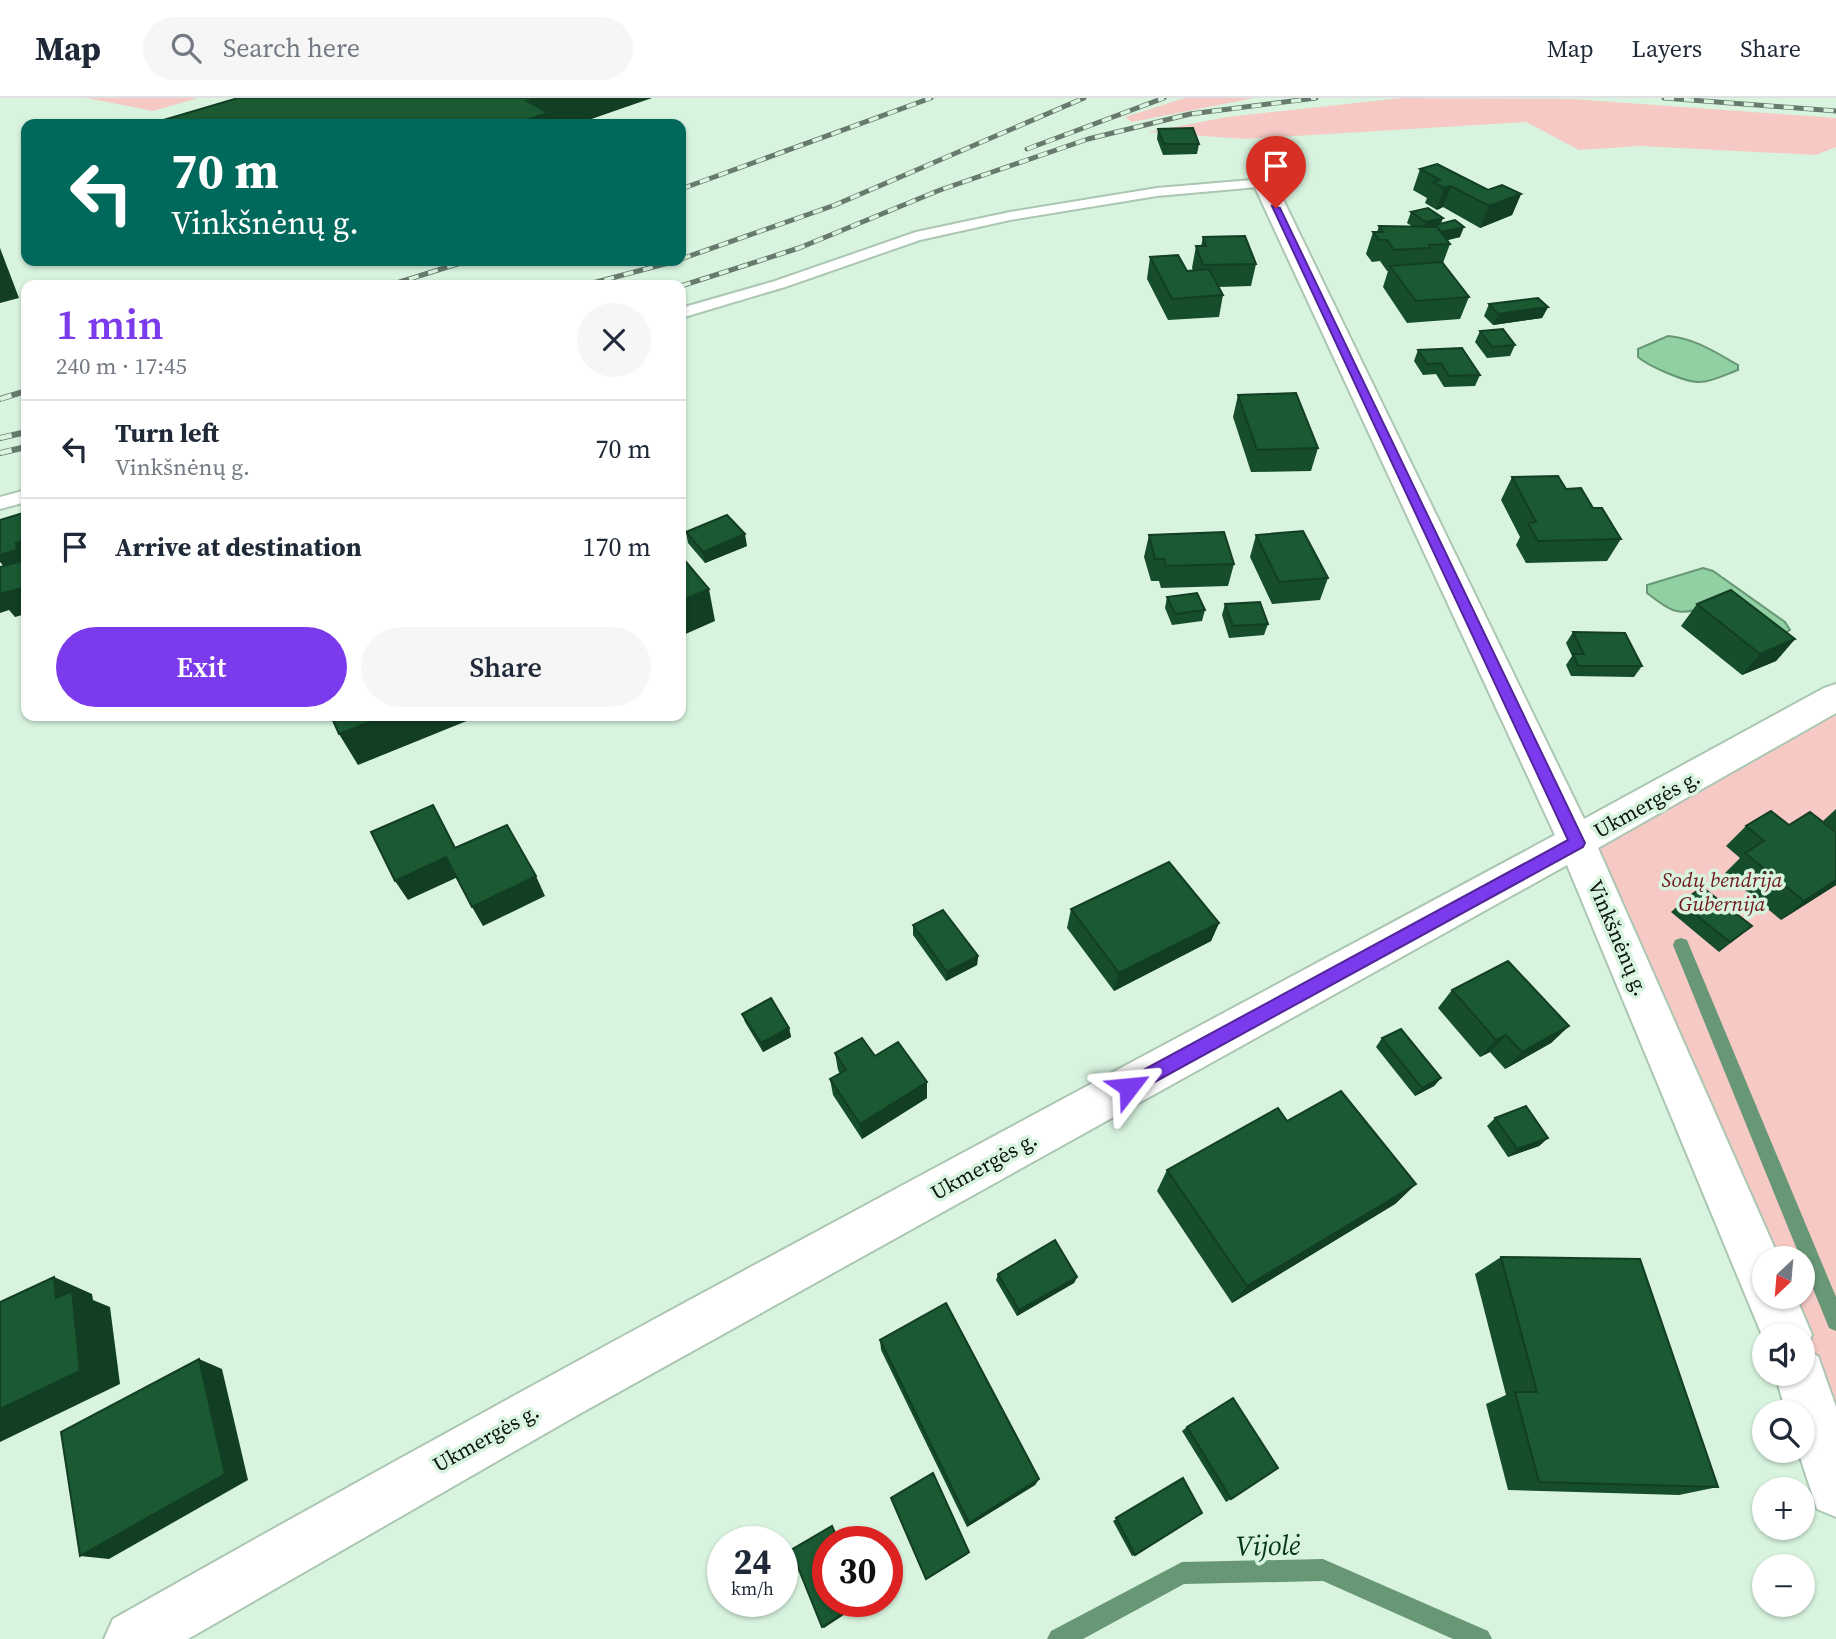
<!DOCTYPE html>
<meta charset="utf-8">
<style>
body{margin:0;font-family:"Source Serif 4",serif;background:#f6f6f7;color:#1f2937;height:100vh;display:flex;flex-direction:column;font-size:26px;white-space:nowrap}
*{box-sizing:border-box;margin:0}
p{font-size:23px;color:#747a83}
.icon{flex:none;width:38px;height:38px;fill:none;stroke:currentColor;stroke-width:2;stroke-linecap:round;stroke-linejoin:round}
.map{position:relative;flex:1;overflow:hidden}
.sheet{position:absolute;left:21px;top:182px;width:665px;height:441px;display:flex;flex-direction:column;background:#fff;border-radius:14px;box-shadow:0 2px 5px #0004}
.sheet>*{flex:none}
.guide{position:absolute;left:21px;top:21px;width:665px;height:147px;border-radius:14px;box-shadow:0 2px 5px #0004;background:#00695c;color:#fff;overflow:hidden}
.needle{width:46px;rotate:206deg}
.fabs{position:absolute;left:1752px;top:1148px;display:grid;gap:14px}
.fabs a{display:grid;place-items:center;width:63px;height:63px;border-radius:50%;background:#fff;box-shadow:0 2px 5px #0004;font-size:35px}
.speed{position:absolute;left:707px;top:1428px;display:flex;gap:14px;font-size:35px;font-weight:700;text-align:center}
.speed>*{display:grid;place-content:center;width:91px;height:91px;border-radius:50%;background:#fff;box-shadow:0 2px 5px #0004;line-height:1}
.speed small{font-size:18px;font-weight:400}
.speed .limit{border:10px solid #d22;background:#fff;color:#111}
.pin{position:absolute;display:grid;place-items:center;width:60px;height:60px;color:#fff;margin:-72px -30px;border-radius:50% 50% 50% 0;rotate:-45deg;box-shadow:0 0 7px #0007}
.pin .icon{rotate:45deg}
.me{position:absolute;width:77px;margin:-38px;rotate:61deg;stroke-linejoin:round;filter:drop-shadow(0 0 5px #0008)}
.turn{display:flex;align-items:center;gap:24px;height:147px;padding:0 35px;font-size:32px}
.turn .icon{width:91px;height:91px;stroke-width:2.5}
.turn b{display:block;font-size:49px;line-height:60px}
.round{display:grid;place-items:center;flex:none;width:74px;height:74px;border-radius:37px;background:#f6f6f7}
.overview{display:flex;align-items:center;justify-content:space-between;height:119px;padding:0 35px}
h1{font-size:42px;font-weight:600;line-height:52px;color:#7c3aed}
.cta{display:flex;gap:14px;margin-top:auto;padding:14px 35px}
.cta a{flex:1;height:80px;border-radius:42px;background:#7c3aed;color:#fff;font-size:28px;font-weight:600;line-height:80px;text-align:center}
.cta a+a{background:#f6f6f7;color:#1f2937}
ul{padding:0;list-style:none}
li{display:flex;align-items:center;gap:21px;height:98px;padding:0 35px;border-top:2px solid #e0e1e3}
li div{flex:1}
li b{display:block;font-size:26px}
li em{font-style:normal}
header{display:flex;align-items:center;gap:42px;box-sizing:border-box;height:98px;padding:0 35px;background:#fff;border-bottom:2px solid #e0e1e3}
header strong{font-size:33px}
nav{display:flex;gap:38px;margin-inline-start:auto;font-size:24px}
.search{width:490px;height:63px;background:#f6f6f7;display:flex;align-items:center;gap:18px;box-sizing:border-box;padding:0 24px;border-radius:38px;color:#747a83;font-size:26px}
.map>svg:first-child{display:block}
.green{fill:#f6c9c5}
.water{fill:#91d0a2;stroke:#689775;stroke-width:2}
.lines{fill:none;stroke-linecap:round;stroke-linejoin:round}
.stream{fill:#689775;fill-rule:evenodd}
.lane-casing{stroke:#abc6b1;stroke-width:4}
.street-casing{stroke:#abc6b1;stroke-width:4}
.lane{fill:#fff;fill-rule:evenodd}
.street{fill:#fff;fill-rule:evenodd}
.rail-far1-casing{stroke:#687a6d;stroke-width:5}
.rail-casing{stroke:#687a6d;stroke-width:6}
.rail-far1{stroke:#d8f4df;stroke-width:3.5;stroke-dasharray:10;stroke-linecap:butt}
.rail{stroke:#d8f4df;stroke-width:4.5;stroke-dasharray:12;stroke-linecap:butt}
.wall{fill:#164d2b}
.shaded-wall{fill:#123e23}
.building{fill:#1a5932;stroke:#123e23;stroke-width:2}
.route{fill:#7c3aed;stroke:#51269a;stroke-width:2}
.labels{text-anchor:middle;stroke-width:7;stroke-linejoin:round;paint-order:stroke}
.street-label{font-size:21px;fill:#09130c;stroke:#d8f4df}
.park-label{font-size:21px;font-style:italic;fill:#6f171b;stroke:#d8f4df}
.near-water-label{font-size:28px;font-style:italic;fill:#04371a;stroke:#d8f4df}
</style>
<header>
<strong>Map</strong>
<div class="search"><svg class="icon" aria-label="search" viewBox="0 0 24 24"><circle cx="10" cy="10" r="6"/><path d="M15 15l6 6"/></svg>Search here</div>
<nav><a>Map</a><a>Layers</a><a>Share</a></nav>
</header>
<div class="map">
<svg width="1836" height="1541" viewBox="0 0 1836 1541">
<rect width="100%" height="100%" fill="#d8f4df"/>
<g class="green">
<polygon points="87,0 198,0 153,13"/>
<polygon points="1185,0 1254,0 1132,24 1125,19"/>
<polygon points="1402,0 1572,1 1836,20 1836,49 1816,57 1641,48 1579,52 1526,24 1245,41 1148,34 1227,19"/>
<polygon points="1836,599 1836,1392 1800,1276 1802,1237 1787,1237 1771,1199 1802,1199 1802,1160 1764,1160 1577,745"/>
</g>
<g class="water">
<path d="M 1668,238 C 1694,240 1715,254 1738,267 L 1738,272 C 1727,276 1712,284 1700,284 C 1687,285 1648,268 1638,259 L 1638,251 Z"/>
<path d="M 1703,470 L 1713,473 L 1785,524 L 1790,532 L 1783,536 L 1719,504 C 1682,517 1679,520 1647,495 L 1647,487 Z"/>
</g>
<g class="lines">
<g class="stream">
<polygon points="1681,840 1687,842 1689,847 1836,1199 1836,1233 1829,1230 1673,847 1675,842"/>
<polygon points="1323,1461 1488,1533 1492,1541 1453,1541 1323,1483 1184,1486 1083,1541 1047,1541 1051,1533 1182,1464"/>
</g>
<g class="lane-casing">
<g id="lane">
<polygon points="1264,81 1271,85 1269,88 1157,98 1010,122 920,142 785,189 681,220 681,210 775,183 916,134 1010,114 1157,90"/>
<polygon points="26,392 26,404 0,411 0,399"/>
</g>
</g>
<g class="street-casing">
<path id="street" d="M 1264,78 L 1275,85 L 1584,721 L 1824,590 L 1836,586 L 1836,615 L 1598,750 L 1779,1160 L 1764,1160 L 1764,1199 L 1796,1199 L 1812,1237 L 1805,1253 L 1818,1258 L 1836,1309 L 1836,1419 L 1817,1411 L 1798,1353 L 1802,1353 L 1802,1314 L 1786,1314 L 1775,1276 L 1802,1276 L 1802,1237 L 1764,1237 L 1764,1242 L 1567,767 L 574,1319 L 188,1541 L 104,1541 L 113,1521 C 589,1251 1073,997 1555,737 L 1253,85 Z"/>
</g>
<use href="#lane" class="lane"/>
<use href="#street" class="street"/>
<g class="rail-far1-casing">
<g id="rail-far1">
<polyline points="1664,0 1836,13"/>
<polyline points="1027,51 1164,0"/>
<polyline points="681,91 931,0"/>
<polyline points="681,161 835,107 1084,0"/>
<polyline points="390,187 467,163"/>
<polyline points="585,187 676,163"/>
<polyline points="681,188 799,150 940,92 1088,41 1190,16 1316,0"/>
</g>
</g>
<g class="rail-casing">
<g id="rail">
<polyline points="0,301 26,293"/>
<polyline points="0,340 26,334"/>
<polyline points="0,355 26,349"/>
</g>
</g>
<use href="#rail-far1" class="rail-far1"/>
<use href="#rail" class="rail"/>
</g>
<g class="wall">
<polygon points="1158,31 1199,46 1197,56 1163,57 1157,41"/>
<polygon points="1420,71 1488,92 1521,96 1512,117 1480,130 1443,109 1437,112 1425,105 1427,100 1413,92"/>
<polygon points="1411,114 1441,126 1460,139 1447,142 1450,146 1443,165 1469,199 1460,221 1407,225 1383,189 1388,173 1387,173 1380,163 1372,164 1366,156 1373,134 1377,134 1379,128 1413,129 1407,125"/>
<polygon points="1203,139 1256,166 1251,188 1219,189 1223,197 1219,219 1168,222 1147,181 1150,159 1187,173 1193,172 1192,170 1196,148 1201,148"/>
<polygon points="1489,206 1548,209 1542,220 1493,227 1484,218"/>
<polygon points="1480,233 1515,247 1510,258 1487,260 1475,244"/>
<polygon points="1418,252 1480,277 1475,288 1444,289 1436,276 1423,277 1414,263"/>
<polygon points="1238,297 1318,350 1311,373 1251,374 1233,319"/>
<polygon points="1512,379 1566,391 1593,410 1621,441 1607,463 1526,465 1516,447 1520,439 1501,402"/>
<polygon points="686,434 747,448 705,465 688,445"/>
<polygon points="1149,437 1234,466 1228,488 1161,490 1159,483 1151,483 1144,459"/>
<polygon points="1256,437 1328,480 1320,502 1272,506 1250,459"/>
<polygon points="1167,499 1205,512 1202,523 1172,527 1165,510"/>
<polygon points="1225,506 1268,526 1264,537 1229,540 1222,517"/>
<polygon points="1697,506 1795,541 1776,563 1742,577 1681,528"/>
<polygon points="1573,534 1642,568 1634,579 1571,578 1566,567 1572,558 1566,545"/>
<polygon points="1836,711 1836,733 1823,723"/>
<polygon points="1789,727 1836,787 1781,822 1725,775 1740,760 1726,748 1746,728"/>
<polygon points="1681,805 1741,837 1719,854 1671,814"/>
<polygon points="1071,811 1219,825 1211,843 1114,893 1067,830"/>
<polygon points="913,827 978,858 977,867 946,883 913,837"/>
<polygon points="1452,892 1569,928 1551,945 1505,971 1490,954 1480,959 1438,910"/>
<polygon points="742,916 789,930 791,939 763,954 745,924"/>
<polygon points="1382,940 1441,980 1434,988 1415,998 1376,949"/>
<polygon points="835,955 875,958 927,1000 862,1041 833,997 830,981 840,976 838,972"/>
<polygon points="1495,1020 1548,1040 1539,1048 1508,1059 1487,1028"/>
<polygon points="1287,1023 1416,1086 1395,1106 1232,1205 1157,1093 1167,1072"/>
<polygon points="1501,1159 1718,1389 1679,1397 1508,1392 1486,1306 1506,1297 1475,1176"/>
<polygon points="998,1176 1077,1179 1074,1185 1017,1218 996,1182"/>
<polygon points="880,1242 1039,1381 1035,1387 967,1429 881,1252"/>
<polygon points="1187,1329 1231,1401 1226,1404 1182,1333"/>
<polygon points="1183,1380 1135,1457 1132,1458 1113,1423"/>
</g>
<g class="shaded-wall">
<polygon points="535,0 652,0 577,26 514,26 527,3"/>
<polygon points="1451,88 1443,109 1437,112 1444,90"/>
<polygon points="1521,96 1512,117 1480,130 1489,108"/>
<polygon points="1443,120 1439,131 1432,128 1430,133 1422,135 1426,124"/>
<polygon points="1464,129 1460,139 1437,145 1441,134"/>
<polygon points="0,150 19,200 0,205"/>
<polygon points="1548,209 1542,220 1493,227 1498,216"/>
<polygon points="745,436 747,448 705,465 703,454"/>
<polygon points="26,442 26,456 25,456 26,463 5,470 0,464 0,457 16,445"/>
<polygon points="26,489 26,516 15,519 9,512 0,515 0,494"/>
<polygon points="709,491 715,523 681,538 681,503"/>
<polygon points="1795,541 1776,563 1742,577 1760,556"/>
<polygon points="386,618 479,618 358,667 339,636"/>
<polygon points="446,759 458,779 408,802 395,783"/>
<polygon points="536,778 545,798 483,828 472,809"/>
<polygon points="1836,782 1836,787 1781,822 1804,803"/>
<polygon points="1219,825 1211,843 1114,893 1119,875"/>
<polygon points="978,858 977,867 946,883 947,874"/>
<polygon points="1569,928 1551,945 1505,971 1522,954"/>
<polygon points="789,930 791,939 763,954 761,945"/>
<polygon points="1506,937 1490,954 1480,959 1496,942"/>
<polygon points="1441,980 1434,988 1415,998 1422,990"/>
<polygon points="927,984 927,1000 862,1041 860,1026"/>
<polygon points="1548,1040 1539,1048 1508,1059 1517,1051"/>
<polygon points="1416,1086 1395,1106 1232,1205 1247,1188"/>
<polygon points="54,1179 92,1196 93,1202 110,1209 120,1286 0,1344 0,1311 56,1200"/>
<polygon points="1077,1179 1074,1185 1017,1218 1019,1212"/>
<polygon points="199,1261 222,1271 248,1382 109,1461 80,1458"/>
<polygon points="1039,1381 1035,1387 967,1429 969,1425"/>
<polygon points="969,1454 968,1456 926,1482 926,1481"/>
<polygon points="862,1503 865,1503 824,1530 822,1529"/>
</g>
<g class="building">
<polygon points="238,0 535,0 527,3 548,15 514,26 150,26"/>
<polygon points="1193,30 1199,46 1164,46 1158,31"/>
<polygon points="1437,66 1488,92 1502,87 1521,96 1489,108 1451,88 1444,90 1433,84 1440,82 1420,71"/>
<polygon points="1428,110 1443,120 1426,124 1411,114"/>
<polygon points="1455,122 1464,129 1441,134 1437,129 1432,128"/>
<polygon points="1379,128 1437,129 1450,146 1429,147 1430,150 1394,152 1387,142 1379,142 1373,134 1383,134"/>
<polygon points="1245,138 1256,166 1203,167 1196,148 1206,148 1203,139"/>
<polygon points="1178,157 1187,173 1209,171 1223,197 1172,201 1150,159"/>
<polygon points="1442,164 1469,199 1416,203 1390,168"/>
<polygon points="1538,200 1548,209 1498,216 1489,206"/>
<polygon points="1503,231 1515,247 1492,249 1480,233"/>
<polygon points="1462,250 1480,277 1449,278 1441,265 1427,266 1418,252"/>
<polygon points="1296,295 1318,350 1257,352 1238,297"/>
<polygon points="1558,378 1566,391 1581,390 1593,410 1602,410 1621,441 1538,443 1528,425 1536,424 1512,379"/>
<polygon points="26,414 26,442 16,445 17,452 0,457 0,422"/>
<polygon points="727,417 745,436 703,454 686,434"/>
<polygon points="1303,433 1328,480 1279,484 1256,437"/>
<polygon points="1224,434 1234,466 1166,468 1164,461 1155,461 1149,437"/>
<polygon points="681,458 709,491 681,503"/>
<polygon points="26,462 26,489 0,496 0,469"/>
<polygon points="1731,492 1795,541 1760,556 1697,506"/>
<polygon points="1197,495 1205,512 1175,516 1167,499"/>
<polygon points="1260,504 1268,526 1233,528 1225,506"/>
<polygon points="1573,534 1625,535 1642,568 1578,568 1573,556 1584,556"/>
<polygon points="331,618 386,618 339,636"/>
<polygon points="433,707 455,750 507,727 536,778 472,809 446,759 395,783 371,734"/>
<polygon points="1771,713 1789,727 1810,714 1836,734 1836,782 1804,803 1745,755 1764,743 1746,728"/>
<polygon points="1169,764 1219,825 1119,875 1071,811"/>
<polygon points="1702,789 1752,828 1730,844 1681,805"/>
<polygon points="943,812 978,858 947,874 913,827"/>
<polygon points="1508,863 1569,928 1522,954 1506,937 1496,942 1452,892"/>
<polygon points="771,900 789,930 761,945 742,916"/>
<polygon points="1401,931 1441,980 1422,990 1382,940"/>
<polygon points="862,940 875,958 898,944 927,984 860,1026 830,981 846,972 835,955"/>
<polygon points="1341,993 1416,1086 1247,1188 1167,1072 1278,1010 1287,1023"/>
<polygon points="1526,1008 1548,1040 1517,1051 1495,1020"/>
<polygon points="1055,1142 1077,1179 1019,1212 998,1176"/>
<polygon points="1501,1159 1640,1161 1718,1389 1539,1384 1515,1294 1537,1294"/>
<polygon points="54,1179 56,1200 72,1193 80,1273 0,1311 0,1204"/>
<polygon points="946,1205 1039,1381 969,1425 880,1242"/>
<polygon points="199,1261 225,1376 80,1458 61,1334"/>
<polygon points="1233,1300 1278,1370 1231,1401 1187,1329"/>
<polygon points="933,1375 969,1454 926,1481 891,1400"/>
<polygon points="1183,1380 1202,1415 1135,1457 1116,1420"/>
<polygon points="832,1428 839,1444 828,1444 828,1503 862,1503 822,1529 791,1452"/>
</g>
<polygon class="route" points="1272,108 1280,110 1585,745 1583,749 1129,998 1123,995 1120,989 1123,983 1568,742"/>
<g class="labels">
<g class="street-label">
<text transform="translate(1647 706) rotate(-29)" y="7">Ukmergės g.</text>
<text transform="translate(1618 840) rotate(67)" y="7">Vinkšnėnų g.</text>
<text transform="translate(984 1068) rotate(-29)" y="7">Ukmergės g.</text>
<text transform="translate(486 1340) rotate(-29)" y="7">Ukmergės g.</text>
</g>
<g class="park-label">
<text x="1722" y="789">Sodų bendrija<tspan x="1722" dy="24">Gubernija</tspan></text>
</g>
<g class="near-water-label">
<text transform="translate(1268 1447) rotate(-1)" y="10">Vijolė</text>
</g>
</g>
</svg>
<div class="fabs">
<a><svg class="needle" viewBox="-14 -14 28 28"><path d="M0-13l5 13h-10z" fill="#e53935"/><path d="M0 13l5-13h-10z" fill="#747a83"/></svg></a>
<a><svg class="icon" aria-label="sound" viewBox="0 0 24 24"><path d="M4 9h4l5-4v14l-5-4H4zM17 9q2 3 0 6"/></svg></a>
<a><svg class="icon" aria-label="search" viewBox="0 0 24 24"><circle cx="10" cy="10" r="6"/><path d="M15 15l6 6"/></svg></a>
<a>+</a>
<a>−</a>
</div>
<div class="speed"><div>24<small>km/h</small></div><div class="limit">30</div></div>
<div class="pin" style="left:1276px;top:110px;background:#d93025"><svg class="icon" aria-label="arrive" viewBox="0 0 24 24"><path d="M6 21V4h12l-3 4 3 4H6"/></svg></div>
<svg class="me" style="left:1129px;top:989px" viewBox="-20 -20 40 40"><path d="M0-17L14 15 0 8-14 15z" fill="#7c3aed" stroke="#fff" stroke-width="4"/></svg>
<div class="guide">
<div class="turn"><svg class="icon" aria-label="left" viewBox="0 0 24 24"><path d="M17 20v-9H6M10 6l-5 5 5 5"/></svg><div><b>70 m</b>Vinkšnėnų g.</div></div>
</div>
<section class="sheet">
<div class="overview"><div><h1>1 min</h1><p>240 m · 17:45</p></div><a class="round"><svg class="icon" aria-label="close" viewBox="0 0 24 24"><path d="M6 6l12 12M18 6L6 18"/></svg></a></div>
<ul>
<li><svg class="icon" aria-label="left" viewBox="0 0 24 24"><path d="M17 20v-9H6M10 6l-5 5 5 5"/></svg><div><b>Turn left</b><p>Vinkšnėnų g.</p></div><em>70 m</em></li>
<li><svg class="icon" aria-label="arrive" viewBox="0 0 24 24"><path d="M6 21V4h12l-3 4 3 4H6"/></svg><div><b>Arrive at destination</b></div><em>170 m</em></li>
</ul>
<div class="cta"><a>Exit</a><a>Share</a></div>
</section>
</div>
